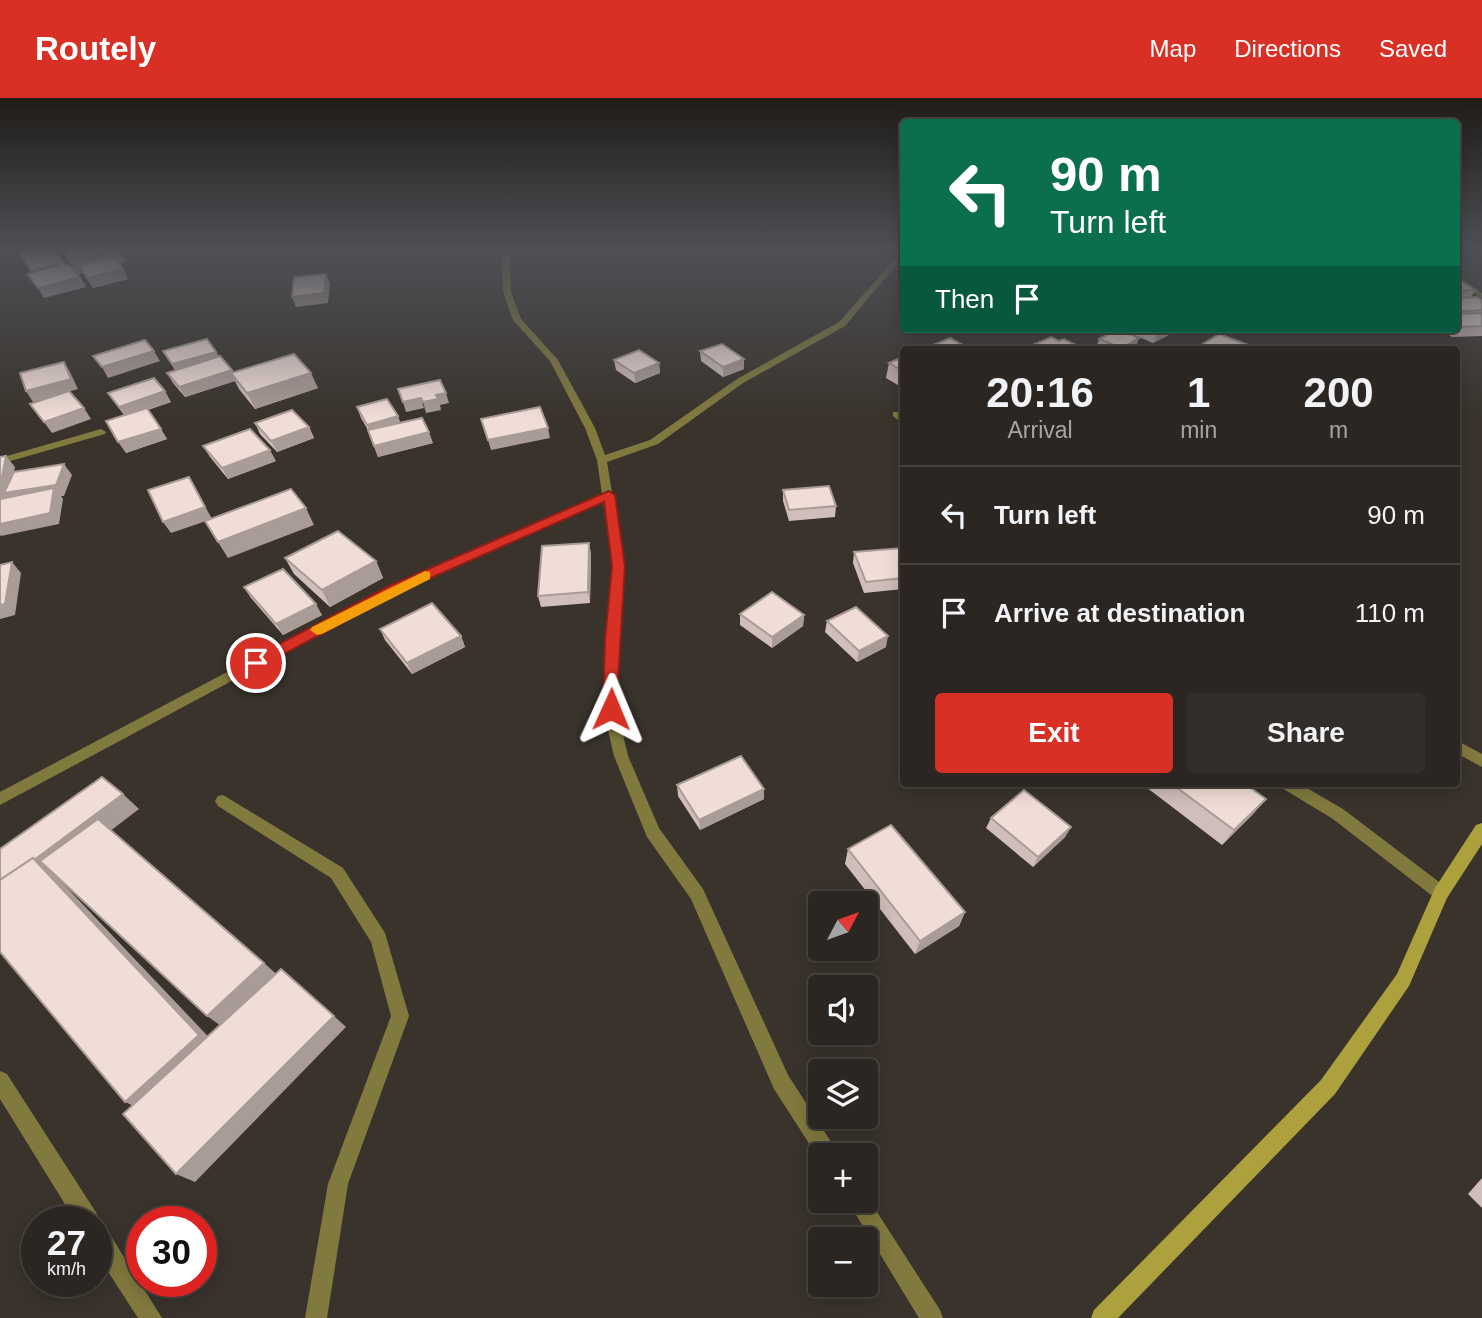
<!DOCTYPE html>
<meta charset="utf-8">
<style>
body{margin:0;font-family:Helvetica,sans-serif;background:#332e2a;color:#f1f3f6;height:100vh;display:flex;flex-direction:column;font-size:26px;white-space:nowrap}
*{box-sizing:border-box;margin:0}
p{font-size:23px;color:#a6a5a5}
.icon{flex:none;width:38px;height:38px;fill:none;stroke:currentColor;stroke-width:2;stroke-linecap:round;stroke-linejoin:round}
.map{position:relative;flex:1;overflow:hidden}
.panel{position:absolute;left:900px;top:248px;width:560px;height:441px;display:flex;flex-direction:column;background:#2b2621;border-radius:7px;box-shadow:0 4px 18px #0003,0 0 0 2px #47433f}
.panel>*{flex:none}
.top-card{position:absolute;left:900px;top:21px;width:560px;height:214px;border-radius:7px;box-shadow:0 4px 18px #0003,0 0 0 2px #47433f;background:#0b6e4f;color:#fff;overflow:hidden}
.needle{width:46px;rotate:49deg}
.buttons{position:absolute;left:808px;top:793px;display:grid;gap:14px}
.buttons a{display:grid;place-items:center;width:70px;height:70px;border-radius:7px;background:#2b2621;box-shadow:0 4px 18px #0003,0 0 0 2px #47433f;font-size:35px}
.speed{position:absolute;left:21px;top:1108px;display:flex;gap:14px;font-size:35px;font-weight:700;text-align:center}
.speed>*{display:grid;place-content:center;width:91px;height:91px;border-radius:50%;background:#2b2621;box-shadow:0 4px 18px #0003,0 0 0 2px #47433f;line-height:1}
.speed small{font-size:18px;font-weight:400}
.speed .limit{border:10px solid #d22;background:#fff;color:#111}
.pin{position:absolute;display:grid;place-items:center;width:60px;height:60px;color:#fff;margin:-30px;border:4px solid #fff;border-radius:50%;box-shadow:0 2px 7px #0007}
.me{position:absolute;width:77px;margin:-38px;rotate:1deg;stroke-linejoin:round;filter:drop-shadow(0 0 5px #0008)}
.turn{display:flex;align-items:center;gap:24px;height:147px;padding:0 35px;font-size:32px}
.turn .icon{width:91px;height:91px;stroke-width:2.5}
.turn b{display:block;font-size:49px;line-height:60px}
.then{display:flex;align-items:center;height:66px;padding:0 35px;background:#0003;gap:14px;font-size:26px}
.eta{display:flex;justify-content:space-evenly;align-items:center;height:119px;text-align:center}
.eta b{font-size:42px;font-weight:600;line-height:49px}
.action{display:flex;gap:14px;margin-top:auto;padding:14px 35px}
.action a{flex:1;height:80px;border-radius:7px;background:#d93025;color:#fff;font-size:28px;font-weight:600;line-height:80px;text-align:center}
.action a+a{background:#332e2a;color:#f1f3f6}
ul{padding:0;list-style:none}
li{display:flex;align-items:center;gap:21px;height:98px;padding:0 35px;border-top:2px solid #47433f}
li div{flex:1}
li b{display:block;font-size:26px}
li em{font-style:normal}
header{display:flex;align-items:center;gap:42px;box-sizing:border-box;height:98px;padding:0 35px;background:#d93025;color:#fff}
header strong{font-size:33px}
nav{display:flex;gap:38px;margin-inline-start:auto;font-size:24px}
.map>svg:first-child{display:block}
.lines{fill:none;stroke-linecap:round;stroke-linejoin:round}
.street{fill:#817a3f;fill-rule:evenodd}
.secondary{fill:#aca13c;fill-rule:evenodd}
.wall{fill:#cfbeb9}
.shaded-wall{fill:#a99b96}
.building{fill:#f1ddd7;stroke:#a99b96;stroke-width:2}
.route{fill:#d93025;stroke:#8d1f18;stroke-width:2}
.slow{fill:#f59e0b}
</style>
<header>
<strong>Routely</strong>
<nav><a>Map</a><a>Directions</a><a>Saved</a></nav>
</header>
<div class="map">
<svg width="1482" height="1220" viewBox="0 0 1482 1220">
<rect width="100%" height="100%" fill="#39332c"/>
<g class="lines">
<g class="street">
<polygon points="501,149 509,149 511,194 521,221 558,262 595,330 605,357 650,342 737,281 839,224 903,152 903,159 845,228 743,285 658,346 607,364 624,468 619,541 617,611 628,658 659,730 703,791 788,977 835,1050 838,1057 821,1057 821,1064 774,991 691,801 647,739 614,658 603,611 605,541 612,468 603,404 400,493 0,707 0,694 392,487 602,396 597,362 585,330 550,263 513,222 503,194"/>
<polygon points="1456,180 1482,195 1482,200 1456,185"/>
<polygon points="893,314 899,314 903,317 903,326 893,318"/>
<polygon points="101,331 106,334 105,336 0,366 0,360"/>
<polygon points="1456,642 1482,656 1482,669 1456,655"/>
<polygon points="1279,686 1300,686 1343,711 1447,790 1449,795 1447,800 1441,803 1435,800 1333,721 1282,690"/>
<polygon points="223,697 343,770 385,835 409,918 348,1086 327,1220 305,1220 328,1086 391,918 371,844 331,780 218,708 215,703 218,698"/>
<polygon points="0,973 7,976 97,1116 99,1125 104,1127 162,1220 138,1220 96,1155 96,1124 76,1124 0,1001"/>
<polygon points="866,1097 940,1212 943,1220 919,1220 847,1102 866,1102"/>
</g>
<polygon class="secondary" points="1482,725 1482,746 1447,800 1409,888 1335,996 1118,1220 1091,1220 1094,1212 1321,982 1397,876 1435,790 1476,727"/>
</g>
<g class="wall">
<polygon points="60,149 126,164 119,166 128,181 93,190 83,175 78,176"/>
<polygon points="1456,181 1475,192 1471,199 1482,202 1482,238 1452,239 1441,231 1456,231"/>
<polygon points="1120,231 1175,231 1173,235 1153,245"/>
<polygon points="1139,240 1135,250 1132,252 1096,251 1099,241"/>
<polygon points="163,253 216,254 219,259 233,274 318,290 255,311 239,291 235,283 185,299 173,285 167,275 175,272"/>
<polygon points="700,253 744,271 723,279 701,263"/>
<polygon points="903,259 903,290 886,280 889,265"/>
<polygon points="614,262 659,265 660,275 635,285 616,272"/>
<polygon points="108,295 171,304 148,312 167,341 126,355 124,317"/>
<polygon points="357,309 398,318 400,325 433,345 378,359 368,332 361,320"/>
<polygon points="255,325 309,329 314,340 277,354 260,336"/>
<polygon points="203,348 276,363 228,381 210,359"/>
<polygon points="783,392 836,408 835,419 789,423 783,403"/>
<polygon points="589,445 591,456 590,505 541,509 538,498"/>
<polygon points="903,450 903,491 864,495 853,465 854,454"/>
<polygon points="285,460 376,463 383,480 330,509 294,476"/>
<polygon points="244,489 322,517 283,537 251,500"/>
<polygon points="740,516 804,517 803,528 772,550 740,527"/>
<polygon points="827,523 886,549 857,564 825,534"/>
<polygon points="380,531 461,538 465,549 412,576 385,542"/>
<polygon points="1142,686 1245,686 1266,701 1253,716 1222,747"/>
<polygon points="677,687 764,701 700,732 678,698"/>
<polygon points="991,720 1071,729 1065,739 1033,769 986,730"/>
<polygon points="848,751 965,814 959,828 915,856 845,766"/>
<polygon points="1482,1080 1482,1110 1468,1096"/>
</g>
<g class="shaded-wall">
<polygon points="119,150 126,164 83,174 78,167 83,175 78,176 69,161"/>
<polygon points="123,171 128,181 93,190 87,180"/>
<polygon points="326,176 330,185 328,205 296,209 292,199"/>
<polygon points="80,179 86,189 44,200 38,190"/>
<polygon points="1166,231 1175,231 1173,235 1153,245 1158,235"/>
<polygon points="1139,240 1135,250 1132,252 1121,252 1121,250"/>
<polygon points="154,253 160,263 108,280 102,269"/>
<polygon points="216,254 221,264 178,277 172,266"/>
<polygon points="744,261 744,271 723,279 723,269"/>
<polygon points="64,264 70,274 78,291 33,304 26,293"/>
<polygon points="659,265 660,275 635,285 634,275"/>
<polygon points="232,272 237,282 231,275 235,283 185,299 179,289"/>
<polygon points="311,275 318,290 255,311 247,295"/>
<polygon points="165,293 171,304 125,319 119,309"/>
<polygon points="446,295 449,305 440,307 441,312 426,315 423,304 436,297"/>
<polygon points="421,300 424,310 406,314 403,304"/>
<polygon points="84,310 91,321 52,335 44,324"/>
<polygon points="398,318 402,329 371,337 367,327"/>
<polygon points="309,329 314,340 277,354 271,343"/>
<polygon points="548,330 550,340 491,352 488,342"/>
<polygon points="161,331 167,341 126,355 118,344"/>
<polygon points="429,334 433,345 378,359 374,348"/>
<polygon points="270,352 276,363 228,381 222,370"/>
<polygon points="6,358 15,369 10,394 64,366 72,377 64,398 61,398 63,401 59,426 1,438 0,437 0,389"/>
<polygon points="189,379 212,421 171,435 163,424"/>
<polygon points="306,410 314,427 228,460 218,444"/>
<polygon points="589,445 591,456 590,505 588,494"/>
<polygon points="376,463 383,480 330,509 322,492"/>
<polygon points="12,464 21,475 15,517 0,521 0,507"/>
<polygon points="316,506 322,517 283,537 276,526"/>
<polygon points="804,517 803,528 772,550 772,539"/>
<polygon points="461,538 465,549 412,576 407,565"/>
<polygon points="888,538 886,549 857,564 859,553"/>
<polygon points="764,691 764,701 700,732 699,722"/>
<polygon points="123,696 139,711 54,776 221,952 151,1016 125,1004 0,787"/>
<polygon points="1266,701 1253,716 1222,747 1234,732"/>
<polygon points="1071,729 1065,739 1033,769 1038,759"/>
<polygon points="965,814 959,828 915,856 920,843"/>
<polygon points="264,865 282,881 228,933 207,918"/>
<polygon points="334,918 346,929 195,1084 176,1076"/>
</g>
<g class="building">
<polygon points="44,149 53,149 65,167 69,166 80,179 38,190 27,176 60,166 31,173 19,154"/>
<polygon points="61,149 118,149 119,150 69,161"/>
<polygon points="113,158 123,171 87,180 78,167"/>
<polygon points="326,176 324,195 292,199 294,179"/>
<polygon points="1456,181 1459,181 1475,192 1456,193"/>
<polygon points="1477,199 1482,202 1482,212 1456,214 1456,200"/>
<polygon points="1482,215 1482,228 1459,229 1456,227 1456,216"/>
<polygon points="1118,231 1139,240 1121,250 1099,241"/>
<polygon points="1148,231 1166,231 1158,235"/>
<polygon points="1219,236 1262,252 1200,252 1196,250"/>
<polygon points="1051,239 1059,243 1064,241 1080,249 1075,251 1077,252 1021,252"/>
<polygon points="950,240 972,252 921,252"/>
<polygon points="207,241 216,254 172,266 163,253"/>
<polygon points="145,242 154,253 102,269 93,258"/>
<polygon points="722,246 744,261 723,269 700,253"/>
<polygon points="639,252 659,265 634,275 614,262"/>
<polygon points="294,256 311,275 247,295 231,275"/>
<polygon points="220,258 232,272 179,289 167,275"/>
<polygon points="903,259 903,273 889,265"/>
<polygon points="64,264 71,281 26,293 20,275"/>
<polygon points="154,280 165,293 119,309 108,295"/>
<polygon points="440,282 446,295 436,297 438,301 423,304 421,300 403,304 398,291"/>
<polygon points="69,293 84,310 44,324 30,306"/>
<polygon points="387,301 398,318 367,327 357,309"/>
<polygon points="540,309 548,330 488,342 481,321"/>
<polygon points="147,310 161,331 118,344 106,323"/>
<polygon points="292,312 309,329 271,343 255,325"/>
<polygon points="422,320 429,334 374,348 368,332"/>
<polygon points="250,331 270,352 222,370 203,348"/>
<polygon points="6,358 0,389 0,359"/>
<polygon points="64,366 56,387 4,395 14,374"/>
<polygon points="189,379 205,409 163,424 148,392"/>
<polygon points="829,388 836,408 789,412 783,392"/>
<polygon points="54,390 50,415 0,426 0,401"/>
<polygon points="291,391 306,410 218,444 205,423"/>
<polygon points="338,433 376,463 322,492 285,460"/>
<polygon points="589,445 588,494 538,498 542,448"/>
<polygon points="903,450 903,480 866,484 854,454"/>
<polygon points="12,464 5,506 0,507 0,467"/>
<polygon points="283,471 316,506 276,526 244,489"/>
<polygon points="772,494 804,517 772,539 740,516"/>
<polygon points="432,505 461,538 407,565 380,531"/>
<polygon points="856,509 888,538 859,553 827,523"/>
<polygon points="741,658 764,691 699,722 677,687"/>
<polygon points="102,679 123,696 34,762 33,760 0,782 0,751"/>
<polygon points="1172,686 1245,686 1266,701 1234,732"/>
<polygon points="1024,692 1071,729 1038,759 991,720"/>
<polygon points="98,721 264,865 207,918 40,763"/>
<polygon points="891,727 965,814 920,843 848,751"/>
<polygon points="33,760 199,937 125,1004 0,854 0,782"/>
<polygon points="281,871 334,918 176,1076 123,1016"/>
</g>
<linearGradient id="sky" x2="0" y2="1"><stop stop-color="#1f1c18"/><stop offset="0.47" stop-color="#4e5056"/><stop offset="1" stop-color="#4e5056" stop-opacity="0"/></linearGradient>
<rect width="1482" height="320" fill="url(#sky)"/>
<polygon class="route" points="609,393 615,397 625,468 616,616 605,616 603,611 605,541 612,468 604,404 401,493 262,568 251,568 249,565 251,561 391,487"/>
<polygon class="slow" points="425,473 430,474 430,481 322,536 317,537 310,532 312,529"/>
</svg>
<div class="buttons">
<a><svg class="needle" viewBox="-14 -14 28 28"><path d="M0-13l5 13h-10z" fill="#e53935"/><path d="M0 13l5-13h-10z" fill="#a6a5a5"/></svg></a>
<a><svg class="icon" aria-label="sound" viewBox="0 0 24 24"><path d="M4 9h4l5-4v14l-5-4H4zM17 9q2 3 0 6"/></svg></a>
<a><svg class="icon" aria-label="layers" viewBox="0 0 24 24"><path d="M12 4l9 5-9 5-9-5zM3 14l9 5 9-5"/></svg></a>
<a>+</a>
<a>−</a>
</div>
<div class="speed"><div>27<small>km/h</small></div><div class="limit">30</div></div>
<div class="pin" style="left:256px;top:565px;background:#d93025"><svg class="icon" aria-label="arrive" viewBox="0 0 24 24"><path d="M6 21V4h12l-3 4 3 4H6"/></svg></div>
<svg class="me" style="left:611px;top:611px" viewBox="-20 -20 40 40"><path d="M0-17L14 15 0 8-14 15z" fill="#d93025" stroke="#fff" stroke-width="4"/></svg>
<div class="top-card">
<div class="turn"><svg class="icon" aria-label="left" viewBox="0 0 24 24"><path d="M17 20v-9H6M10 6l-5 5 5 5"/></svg><div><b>90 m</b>Turn left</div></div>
<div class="then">Then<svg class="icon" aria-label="arrive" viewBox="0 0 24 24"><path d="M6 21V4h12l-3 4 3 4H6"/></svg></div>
</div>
<section class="panel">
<div class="eta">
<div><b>20:16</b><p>Arrival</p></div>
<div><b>1</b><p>min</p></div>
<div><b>200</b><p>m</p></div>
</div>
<ul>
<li><svg class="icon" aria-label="left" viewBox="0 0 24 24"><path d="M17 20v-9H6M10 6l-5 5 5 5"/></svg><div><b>Turn left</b></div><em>90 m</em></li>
<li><svg class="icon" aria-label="arrive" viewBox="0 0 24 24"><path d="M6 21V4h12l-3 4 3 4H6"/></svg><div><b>Arrive at destination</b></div><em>110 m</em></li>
</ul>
<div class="action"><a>Exit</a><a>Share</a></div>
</section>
</div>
